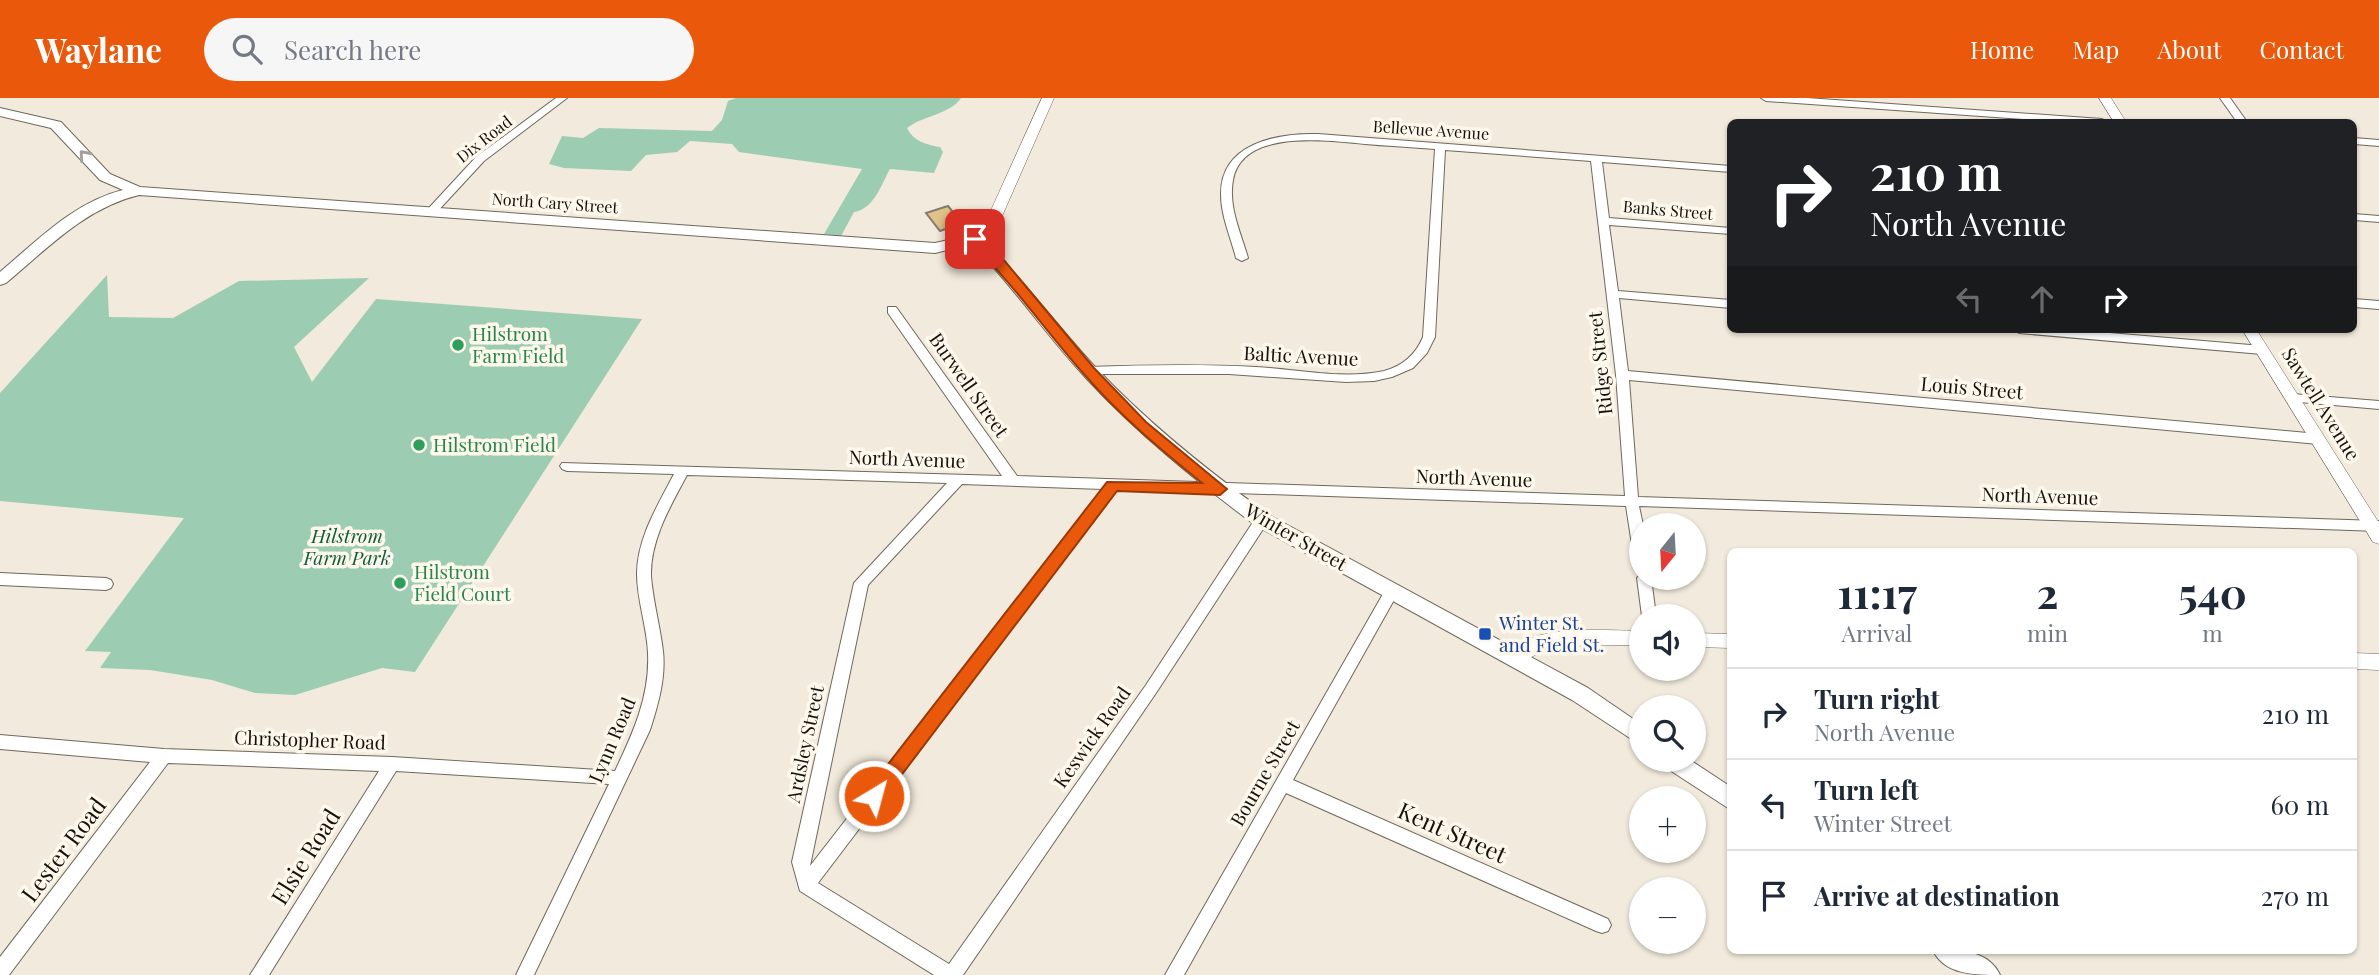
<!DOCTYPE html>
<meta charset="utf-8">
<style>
body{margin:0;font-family:"Playfair Display",serif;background:#f6f6f7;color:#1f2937;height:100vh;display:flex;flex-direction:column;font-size:26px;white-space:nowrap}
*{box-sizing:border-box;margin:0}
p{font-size:23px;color:#747a83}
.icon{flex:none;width:38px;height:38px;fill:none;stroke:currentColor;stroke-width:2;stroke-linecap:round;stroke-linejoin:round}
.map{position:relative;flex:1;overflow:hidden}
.panel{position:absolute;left:1727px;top:450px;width:630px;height:406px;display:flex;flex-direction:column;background:#fff;border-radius:10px;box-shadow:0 2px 5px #0004}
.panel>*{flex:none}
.top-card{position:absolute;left:1727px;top:21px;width:630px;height:214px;border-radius:10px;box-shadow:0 2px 5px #0004;background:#202124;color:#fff;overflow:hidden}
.needle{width:46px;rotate:198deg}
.buttons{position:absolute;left:1629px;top:415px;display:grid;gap:14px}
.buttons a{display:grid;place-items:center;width:77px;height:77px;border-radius:50%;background:#fff;box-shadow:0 2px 5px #0004;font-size:35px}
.pin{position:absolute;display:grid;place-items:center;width:60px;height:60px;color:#fff;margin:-30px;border-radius:14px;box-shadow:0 4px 10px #0006}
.me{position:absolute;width:77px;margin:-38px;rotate:37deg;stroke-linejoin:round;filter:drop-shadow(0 0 5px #0008)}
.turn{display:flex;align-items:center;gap:24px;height:147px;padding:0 28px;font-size:32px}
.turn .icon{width:91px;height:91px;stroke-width:2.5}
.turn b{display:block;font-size:49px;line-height:60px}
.lanes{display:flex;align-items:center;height:66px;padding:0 28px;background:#0003;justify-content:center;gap:35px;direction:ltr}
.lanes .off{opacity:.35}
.eta{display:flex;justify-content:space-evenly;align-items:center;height:119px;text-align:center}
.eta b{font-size:42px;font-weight:700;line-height:49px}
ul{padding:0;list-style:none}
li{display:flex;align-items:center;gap:21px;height:91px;padding:0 28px;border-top:2px solid #e0e1e3}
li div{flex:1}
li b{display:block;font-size:26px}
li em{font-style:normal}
header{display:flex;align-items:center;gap:42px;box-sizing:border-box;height:98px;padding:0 35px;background:#ea580c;color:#fff}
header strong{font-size:33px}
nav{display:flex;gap:38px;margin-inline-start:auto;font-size:24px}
.search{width:490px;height:63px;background:#f6f6f7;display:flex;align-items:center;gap:18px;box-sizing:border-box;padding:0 24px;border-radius:38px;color:#747a83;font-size:26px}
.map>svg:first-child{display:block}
.green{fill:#9ccdb2}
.building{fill:#e1c389;stroke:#837c70;stroke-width:2}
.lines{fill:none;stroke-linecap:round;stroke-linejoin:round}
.minor-casing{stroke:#6f685c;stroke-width:2}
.tertiary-casing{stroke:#6f685c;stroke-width:1}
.secondary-casing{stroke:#6f685c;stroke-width:2}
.minor{fill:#fff;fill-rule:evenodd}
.tertiary{fill:#fff;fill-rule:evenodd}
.secondary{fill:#fff;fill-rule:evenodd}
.oneway{stroke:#a1a09e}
.route{fill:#ea580c;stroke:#983908;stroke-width:2}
.leisure-dot{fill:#2e9e5b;stroke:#fef8ec;stroke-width:2.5}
.transit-dot{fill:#1a4fb4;stroke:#fef8ec;stroke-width:2.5}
.labels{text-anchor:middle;stroke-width:7;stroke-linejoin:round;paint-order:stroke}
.far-street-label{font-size:16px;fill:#15120d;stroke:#fef8ec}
.leisure-label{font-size:19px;fill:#27864d;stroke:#fef8ec;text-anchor:start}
.street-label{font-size:19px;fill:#15120d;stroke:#fef8ec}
.park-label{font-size:19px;font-style:italic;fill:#0d5d3d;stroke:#fef8ec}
.transit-label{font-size:19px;fill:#164399;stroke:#fef8ec;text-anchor:start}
.near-street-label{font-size:23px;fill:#15120d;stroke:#fef8ec}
</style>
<header>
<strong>Waylane</strong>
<div class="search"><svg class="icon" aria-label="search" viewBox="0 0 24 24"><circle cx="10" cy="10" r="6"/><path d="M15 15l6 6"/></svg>Search here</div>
<nav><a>Home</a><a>Map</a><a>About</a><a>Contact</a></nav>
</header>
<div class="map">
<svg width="2379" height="877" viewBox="0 0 2379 877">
<rect width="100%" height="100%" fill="#f2eadc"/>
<g class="green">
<path d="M 736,0 L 961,0 C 949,17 924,17 907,30 C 913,43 927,47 940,49 L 943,54 L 934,75 L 890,71 C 881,87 874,111 854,114 L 841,138 L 824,136 L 862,71 L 739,54 L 732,46 L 690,43 L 677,54 L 646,57 L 631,73 L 564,70 L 549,66 L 562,38 L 583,40 L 599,30 L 712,33 L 722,22 L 728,3 Z"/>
<polygon points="107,177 109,219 173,220 239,183 369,180 294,249 312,284 376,201 642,221 415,574 382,570 295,597 255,595 212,582 150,572 100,570 111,554 85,553 184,420 0,403 0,295"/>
</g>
<polygon class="building" points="948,108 962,125 940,133 926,115"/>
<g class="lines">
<g class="minor-casing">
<g id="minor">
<polygon points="556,0 567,0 484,63 435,116 427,116 427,112 476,59"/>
<polygon points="1761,0 1807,0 2102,21 2107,24 2067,24 1766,3"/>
<polygon points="2220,0 2230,0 2247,24 2237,24"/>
<path d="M 1318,36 L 1731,68 L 1731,74 L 1602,64 L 1609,120 L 1731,130 L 1731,136 L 1609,127 L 1618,193 L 1731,202 L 1731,210 L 1619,200 L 1628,273 L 2318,336 L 2325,341 L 2318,346 L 1629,282 L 1638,399 L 2379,423 L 2379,433 L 1639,408 L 1643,427 L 1642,471 L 1635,466 L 1626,408 L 1117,391 L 818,785 L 949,866 L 1146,587 L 1257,418 L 1262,417 L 1269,422 L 1156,595 L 963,877 L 934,877 L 800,793 L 792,764 L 854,485 L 947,385 L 687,377 C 671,407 650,442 651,478 C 653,503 660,528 663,553 C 666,580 658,607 650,632 L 534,877 L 516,877 L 609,686 L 396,673 L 269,877 L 250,877 L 379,673 L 168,665 L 9,877 L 0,877 L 0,859 L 150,664 L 0,651 L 0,637 L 164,651 L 392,659 L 615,673 C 633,635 650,598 648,555 C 647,529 637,502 637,476 C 637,440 658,407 674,376 L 567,373 L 562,371 L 560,368 L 562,365 L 1002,378 L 888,215 L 888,209 L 896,209 L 1017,378 L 1625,398 L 1616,277 L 1591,63 L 1445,52 L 1435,239 L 1427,255 L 1413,270 L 1392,279 L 1374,283 L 1346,284 L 1229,276 L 1085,276 L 1083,273 L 1085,270 L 1089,269 C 1145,267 1200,266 1256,269 C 1297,271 1343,282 1384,273 C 1403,268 1416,256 1423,239 L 1435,51 C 1412,49 1388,48 1365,46 C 1329,43 1242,30 1233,82 C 1228,109 1241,135 1248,160 L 1242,163 L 1236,160 C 1231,140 1221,118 1221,97 C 1220,45 1277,35 1318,36 ZM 962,386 L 1103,391 L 810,768 L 868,487 Z"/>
<polygon points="2354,40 2379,42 2379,48 2354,46"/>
<polygon points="2354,116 2379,118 2379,124 2354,122"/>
<polygon points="2354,201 2379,203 2379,211 2354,209"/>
<polygon points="2013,231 2063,231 2262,248 2268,252 2262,256 2019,235"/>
<polygon points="2292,296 2379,303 2379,311 2288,303 2286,300"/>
<polygon points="0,475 106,480 111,482 113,486 111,490 106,492 0,487"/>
<polygon points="1642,475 1642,480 1651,480 1656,518 1642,518 1637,480"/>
<polygon points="1392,487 1397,489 1399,493 1293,682 1608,821 1611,827 1608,833 1602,835 1596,833 1286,695 1184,877 1165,877 1387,489"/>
</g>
</g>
<g class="tertiary-casing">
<g id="tertiary">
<polygon points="1042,0 1054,0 999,125 980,144 970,144 970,138 986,123"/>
<polygon points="2099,0 2111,0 2126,24 2114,24"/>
<polygon points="2242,231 2256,231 2379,425 2379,446 2373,444"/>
<path d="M 1642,533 L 1642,547 L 1550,548 L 1515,569 L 1508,566 L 1506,561 C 1525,523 1605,533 1642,533 Z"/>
<polygon points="1694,535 1731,536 1731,550 1694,549"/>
<polygon points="2354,555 2379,556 2379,572 2354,571"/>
</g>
</g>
<g class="secondary-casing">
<g id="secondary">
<path d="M 0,10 L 61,24 L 110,76 L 140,89 L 935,145 L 975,136 L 980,138 C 1022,180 1057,228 1097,271 C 1149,326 1208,373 1269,417 L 1588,590 L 1642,627 L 1642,648 L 1572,602 L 1255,427 C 1195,382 1137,335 1086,280 C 1046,237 1013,188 972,146 L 935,155 L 139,97 C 85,110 47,151 6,185 L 0,187 L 0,174 C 37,143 74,104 123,92 L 100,82 L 51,30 L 0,18 Z"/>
<polygon points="1662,662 1690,662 1731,689 1731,712 1665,669"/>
<path d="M 1933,852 C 1957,852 1988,851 2000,877 C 1976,877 1944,877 1933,852 Z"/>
</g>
</g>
<use href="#minor" class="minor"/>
<use href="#tertiary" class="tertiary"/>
<use href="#secondary" class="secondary"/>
</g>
<defs><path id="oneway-chevron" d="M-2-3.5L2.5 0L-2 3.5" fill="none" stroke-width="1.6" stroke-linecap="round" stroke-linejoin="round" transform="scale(1.75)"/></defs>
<use class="oneway" href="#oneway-chevron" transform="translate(84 57) rotate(-132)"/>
<path class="route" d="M 975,137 L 1003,161 L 1094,270 L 1146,324 L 1227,391 L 1220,397 L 1117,393 L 881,704 L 874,706 L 868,704 L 865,698 L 868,692 L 1107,384 L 1202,385 C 1160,351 1119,317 1083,275 C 1045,232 1012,184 970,144 L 968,141 Z"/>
<g class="leisure-dot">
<circle cx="458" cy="247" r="7"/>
<circle cx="419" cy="347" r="7"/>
<circle cx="400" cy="485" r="7"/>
</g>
<rect class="transit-dot" x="1478" y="529" width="14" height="14" rx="3.5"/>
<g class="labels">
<g class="far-street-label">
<text transform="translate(1431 32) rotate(4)" y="6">Bellevue Avenue</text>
<text transform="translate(484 41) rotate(-38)" y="6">Dix Road</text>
<text transform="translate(555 105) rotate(4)" y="6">North Cary Street</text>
<text transform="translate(1668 112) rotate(5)" y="6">Banks Street</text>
</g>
<g class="leisure-label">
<text x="472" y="243">Hilstrom<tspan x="472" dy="22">Farm Field</tspan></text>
<text x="433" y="354">Hilstrom Field</text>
<text x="414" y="481">Hilstrom<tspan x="414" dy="22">Field Court</tspan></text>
</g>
<g class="street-label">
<text transform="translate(1301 258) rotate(3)" y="7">Baltic Avenue</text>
<text transform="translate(1600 265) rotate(-96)" y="7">Ridge Street</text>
<text transform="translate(969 287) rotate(55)" y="7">Burwell Street</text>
<text transform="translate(1972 290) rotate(5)" y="7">Louis Street</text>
<text transform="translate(2321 306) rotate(58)" y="7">Sawtell Avenue</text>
<text transform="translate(907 361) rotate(2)" y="7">North Avenue</text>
<text transform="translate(1474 380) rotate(2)" y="7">North Avenue</text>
<text transform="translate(2040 398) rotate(2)" y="7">North Avenue</text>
<text transform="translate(1296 439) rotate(30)" y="7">Winter Street</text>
<text transform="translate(1092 639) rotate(-55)" y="7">Keswick Road</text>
<text transform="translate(310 642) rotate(2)" y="7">Christopher Road</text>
<text transform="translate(612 642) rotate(-67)" y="7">Lynn Road</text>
<text transform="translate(805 646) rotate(-78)" y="7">Ardsley Street</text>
<text transform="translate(1265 675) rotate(-60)" y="7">Bourne Street</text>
</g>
<g class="park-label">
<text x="347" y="445">Hilstrom<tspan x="347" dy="22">Farm Park</tspan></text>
</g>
<g class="transit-label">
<text x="1499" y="532">Winter St.<tspan x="1499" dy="22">and Field St.</tspan></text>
</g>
<g class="near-street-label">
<text transform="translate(1452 735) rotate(24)" y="8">Kent Street</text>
<text transform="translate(64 752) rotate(-53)" y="8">Lester Road</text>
<text transform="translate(306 759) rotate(-58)" y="8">Elsie Road</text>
</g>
</g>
</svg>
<div class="buttons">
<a><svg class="needle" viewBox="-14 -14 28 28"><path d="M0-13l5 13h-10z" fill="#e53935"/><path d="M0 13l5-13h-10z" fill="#747a83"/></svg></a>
<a><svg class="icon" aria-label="sound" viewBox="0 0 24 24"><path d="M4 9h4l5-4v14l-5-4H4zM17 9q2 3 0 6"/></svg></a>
<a><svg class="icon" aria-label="search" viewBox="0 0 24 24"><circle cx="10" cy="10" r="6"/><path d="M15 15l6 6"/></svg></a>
<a>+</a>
<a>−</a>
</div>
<div class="pin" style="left:975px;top:141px;background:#d93025"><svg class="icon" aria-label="arrive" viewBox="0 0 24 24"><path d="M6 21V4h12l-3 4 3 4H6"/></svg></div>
<svg class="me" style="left:874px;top:698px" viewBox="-20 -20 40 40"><circle r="17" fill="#ea580c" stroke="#fff" stroke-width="3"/><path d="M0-11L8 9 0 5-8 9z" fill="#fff"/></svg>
<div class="top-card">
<div class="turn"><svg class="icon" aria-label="right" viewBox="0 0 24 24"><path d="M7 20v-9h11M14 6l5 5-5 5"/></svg><div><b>210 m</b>North Avenue</div></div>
<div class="lanes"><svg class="icon off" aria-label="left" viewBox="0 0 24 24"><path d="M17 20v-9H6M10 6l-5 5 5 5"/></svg><svg class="icon off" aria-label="ahead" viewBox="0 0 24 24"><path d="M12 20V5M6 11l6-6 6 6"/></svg><svg class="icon" aria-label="right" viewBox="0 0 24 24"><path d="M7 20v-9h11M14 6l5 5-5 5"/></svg></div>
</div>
<section class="panel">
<div class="eta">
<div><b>11:17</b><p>Arrival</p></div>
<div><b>2</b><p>min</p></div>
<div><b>540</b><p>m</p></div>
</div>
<ul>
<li><svg class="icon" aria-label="right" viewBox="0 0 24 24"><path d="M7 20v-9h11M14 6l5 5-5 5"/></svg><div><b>Turn right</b><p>North Avenue</p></div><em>210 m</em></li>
<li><svg class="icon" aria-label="left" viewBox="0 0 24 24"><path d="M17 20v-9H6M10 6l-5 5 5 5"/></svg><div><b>Turn left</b><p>Winter Street</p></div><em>60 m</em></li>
<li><svg class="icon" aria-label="arrive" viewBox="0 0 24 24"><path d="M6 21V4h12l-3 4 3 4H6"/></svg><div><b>Arrive at destination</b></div><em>270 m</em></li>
</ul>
</section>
</div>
